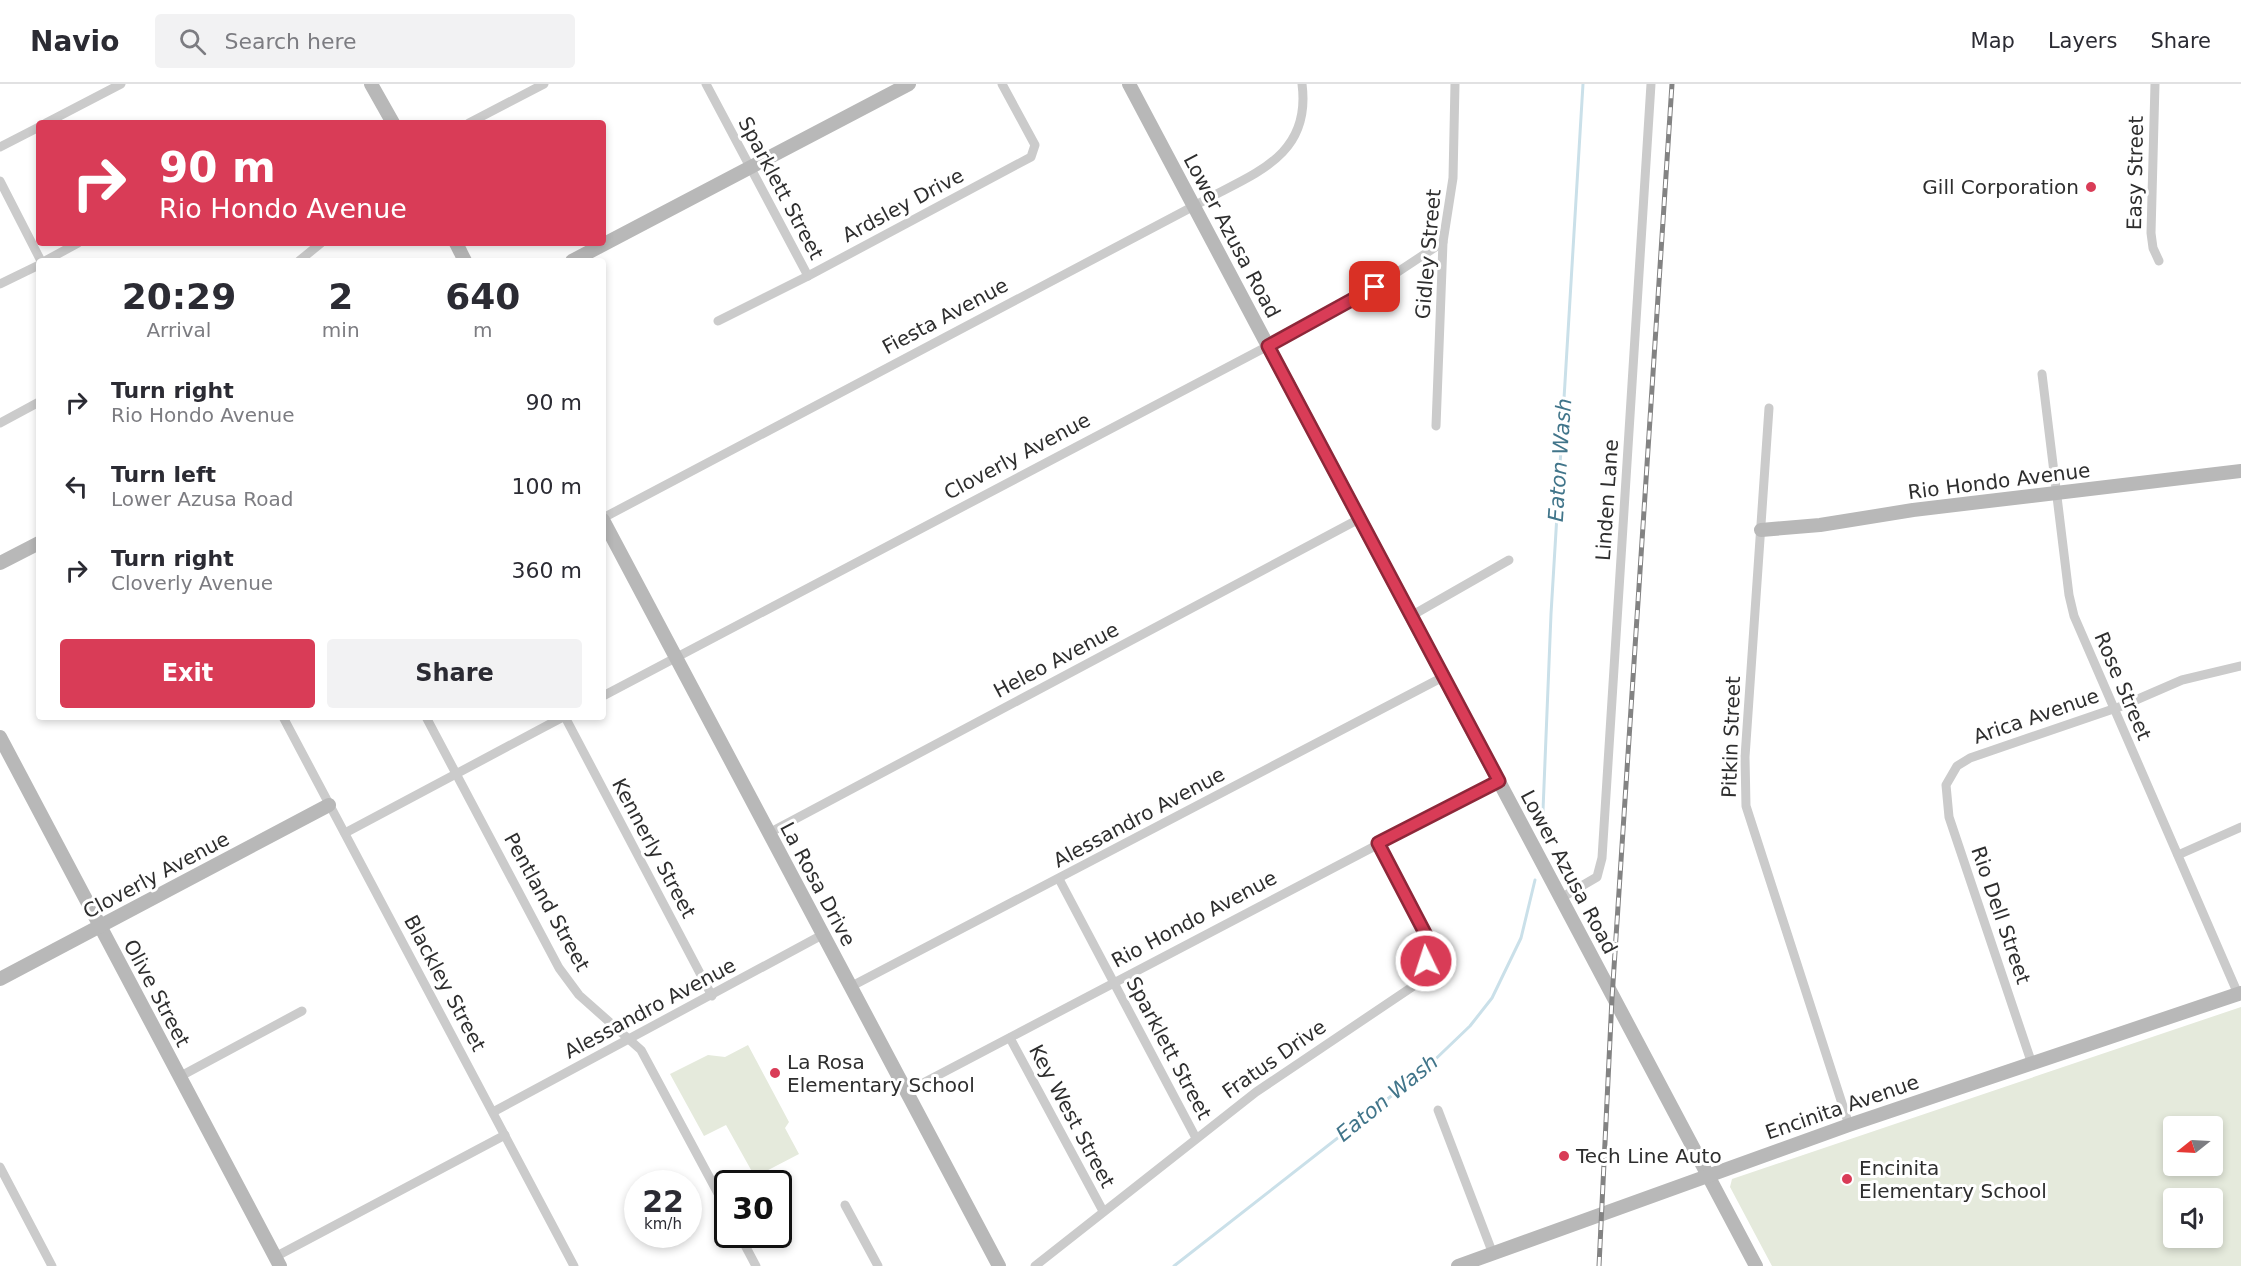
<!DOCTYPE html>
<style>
body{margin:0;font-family:"DejaVu Sans",sans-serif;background:#f2f2f3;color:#2b2b33;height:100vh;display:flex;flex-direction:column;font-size:22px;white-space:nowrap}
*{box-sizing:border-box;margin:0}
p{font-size:20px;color:#7c7c81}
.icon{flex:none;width:33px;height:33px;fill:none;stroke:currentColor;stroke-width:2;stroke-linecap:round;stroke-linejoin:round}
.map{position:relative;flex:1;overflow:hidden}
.side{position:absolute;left:36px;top:174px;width:570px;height:462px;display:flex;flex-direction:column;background:#fff;border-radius:6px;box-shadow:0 3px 9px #0003}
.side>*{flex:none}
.hud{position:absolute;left:36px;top:36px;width:570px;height:126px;border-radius:6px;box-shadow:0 3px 9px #0003;background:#d93c57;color:#fff;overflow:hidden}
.needle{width:39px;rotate:252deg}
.controls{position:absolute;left:2163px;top:1032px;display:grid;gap:12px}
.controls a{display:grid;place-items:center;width:60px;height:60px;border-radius:6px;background:#fff;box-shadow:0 3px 9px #0003;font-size:30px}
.speed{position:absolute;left:624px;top:1086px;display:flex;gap:12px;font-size:30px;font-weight:700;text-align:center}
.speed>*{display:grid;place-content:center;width:78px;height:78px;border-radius:50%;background:#fff;box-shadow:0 3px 9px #0003;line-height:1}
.speed small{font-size:15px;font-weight:400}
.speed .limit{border:3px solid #111;border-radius:9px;background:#fff;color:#111}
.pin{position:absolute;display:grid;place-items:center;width:51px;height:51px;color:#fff;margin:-26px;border-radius:12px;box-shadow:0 3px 9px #0006}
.me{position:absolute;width:66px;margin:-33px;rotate:356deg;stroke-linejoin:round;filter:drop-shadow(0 0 4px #0008)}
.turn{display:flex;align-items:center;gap:21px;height:126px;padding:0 24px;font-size:27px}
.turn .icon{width:78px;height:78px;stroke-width:2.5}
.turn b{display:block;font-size:42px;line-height:51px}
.eta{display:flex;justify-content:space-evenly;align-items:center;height:102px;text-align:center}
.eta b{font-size:36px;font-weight:800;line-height:42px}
.cta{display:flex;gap:12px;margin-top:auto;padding:12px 24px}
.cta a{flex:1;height:69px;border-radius:6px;background:#d93c57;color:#fff;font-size:24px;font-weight:800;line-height:69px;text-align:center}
.cta a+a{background:#f2f2f3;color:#2b2b33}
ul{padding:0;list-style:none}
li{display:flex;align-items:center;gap:18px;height:84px;padding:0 24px}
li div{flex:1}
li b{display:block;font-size:22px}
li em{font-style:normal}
header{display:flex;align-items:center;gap:36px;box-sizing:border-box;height:84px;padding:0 30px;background:#fff;border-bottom:2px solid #e1e1e2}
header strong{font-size:28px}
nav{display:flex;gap:33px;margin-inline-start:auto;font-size:21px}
.search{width:420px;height:54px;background:#f2f2f3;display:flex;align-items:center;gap:15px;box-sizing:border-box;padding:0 21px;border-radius:6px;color:#7c7c81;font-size:22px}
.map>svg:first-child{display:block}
.green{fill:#e5eadc;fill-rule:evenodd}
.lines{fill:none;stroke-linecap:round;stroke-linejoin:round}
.stream{stroke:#cae0e9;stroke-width:3}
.street{stroke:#cbcbcb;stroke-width:9}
.secondary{stroke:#b8b8b8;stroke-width:14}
.rail-casing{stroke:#838383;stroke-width:5}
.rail{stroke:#fff;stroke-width:3;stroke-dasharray:9;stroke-linecap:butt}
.route-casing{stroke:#8d2739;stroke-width:15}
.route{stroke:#d93c57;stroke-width:10}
.poi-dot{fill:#d93c57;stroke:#fff;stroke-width:2}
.labels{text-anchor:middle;stroke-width:6;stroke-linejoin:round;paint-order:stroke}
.street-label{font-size:20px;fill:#2e2e2e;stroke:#fff}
.poi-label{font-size:20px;fill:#2e2e2e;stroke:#fff;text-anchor:start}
.water-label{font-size:21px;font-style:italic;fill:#41758a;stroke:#fff}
</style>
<header>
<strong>Navio</strong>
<div class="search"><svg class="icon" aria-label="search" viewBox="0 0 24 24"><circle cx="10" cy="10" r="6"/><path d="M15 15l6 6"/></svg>Search here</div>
<nav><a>Map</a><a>Layers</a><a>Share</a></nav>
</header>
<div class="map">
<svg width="2241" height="1182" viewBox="0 0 2241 1182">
<rect width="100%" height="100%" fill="#fff"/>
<g class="green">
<path d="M 2241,923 L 2241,1182 L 1772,1182 L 1730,1103 L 1732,1095 ZM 2174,1042 L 2212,1042 L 2212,1082 L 2174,1082 ZM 2174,1114 L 2212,1114 L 2212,1154 L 2174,1154 Z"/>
<polygon points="748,961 789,1038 785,1044 799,1070 755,1093 726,1041 704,1052 670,990 708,971 725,973"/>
</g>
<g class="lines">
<g class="stream">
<polyline points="1542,751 1551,530 1583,0"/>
<polyline points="1174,1182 1422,988 1470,942 1492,914 1521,854 1535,796"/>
</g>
<g class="street">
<polyline points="706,0 808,192"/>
<polyline points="2155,0 2151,149 2153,164 2159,177"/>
<polyline points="46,39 121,0"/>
<polyline points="469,39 544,0"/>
<polyline points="0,63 39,43"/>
<polyline points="0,97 41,177"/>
<polyline points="45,177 78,159"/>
<polyline points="299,177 321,159"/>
<polyline points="0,200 39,181"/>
<polyline points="718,237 808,192 1031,73 1035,61 1002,0"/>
<polyline points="2042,290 2069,511 2074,532 2238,910"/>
<polyline points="1769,324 1745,673 1746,722 1849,1041"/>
<polyline points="0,339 39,318"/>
<polyline points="1436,342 1443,158 1453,94 1455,0"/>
<path d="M 603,434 L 1194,122 C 1248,91 1312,76 1302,0"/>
<polyline points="1411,532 1509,476"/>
<polyline points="603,612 1268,262 1375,203 1443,158"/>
<polyline points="283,633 574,1182"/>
<polyline points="426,633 559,884 579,911 641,966 728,1128"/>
<polyline points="565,633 712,912"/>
<polyline points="345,749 563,633"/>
<polyline points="769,749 1359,435"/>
<polyline points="2178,771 2241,743"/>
<polyline points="1059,795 1196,1054"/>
<polyline points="1561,814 1597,793 1602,774 1651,0"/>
<polyline points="850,903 1443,593"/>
<polyline points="1010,954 1103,1127"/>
<polyline points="2032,980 1949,733 1946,701 1957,682 1970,674 2122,622 2182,596 2241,582"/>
<polyline points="179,993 302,927"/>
<polyline points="906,1008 1499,697"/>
<polyline points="1438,1026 1493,1170"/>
<polyline points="493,1028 822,851"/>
<polyline points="0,1083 52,1182"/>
<polyline points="845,1121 878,1182"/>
<polyline points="739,1150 756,1182"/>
<polyline points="275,1173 505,1051"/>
<polyline points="1035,1182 1256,1008 1418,899 1426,877 1426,851 1378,759"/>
</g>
<g class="secondary">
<polyline points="371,0 393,39"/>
<polyline points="1129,0 1756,1182"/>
<polyline points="456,159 465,177"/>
<polyline points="572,177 909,0"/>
<polyline points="603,436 999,1182"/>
<polyline points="1761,446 1820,441 1913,426 2241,387"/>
<polyline points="0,479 39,459"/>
<polyline points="0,653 280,1182"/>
<polyline points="0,895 329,721"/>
<polyline points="1458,1182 1849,1041 2241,909"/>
</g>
<g class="rail-casing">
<polyline id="rail" points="1599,1182 1612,914 1672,0"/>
</g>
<use href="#rail" class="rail"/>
</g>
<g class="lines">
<g class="route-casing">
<polyline id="route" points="1375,203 1268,262 1499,697 1378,759 1426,851 1426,877"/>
</g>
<use href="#route" class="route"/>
</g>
<g class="poi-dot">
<circle cx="2091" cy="103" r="6"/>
<circle cx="775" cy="989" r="6"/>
<circle cx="1564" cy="1072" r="6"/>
<circle cx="1847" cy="1095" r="6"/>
</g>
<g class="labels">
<g class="street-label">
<text transform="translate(2135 89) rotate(-89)" y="7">Easy Street</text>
<text transform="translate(781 104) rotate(62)" y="7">Sparklett Street</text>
<text transform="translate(903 121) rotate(-28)" y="7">Ardsley Drive</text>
<text transform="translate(1232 152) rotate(62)" y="7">Lower Azusa Road</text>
<text transform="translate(1428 170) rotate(-85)" y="7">Gidley Street</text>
<text transform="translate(945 232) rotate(-28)" y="7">Fiesta Avenue</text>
<text transform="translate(1017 372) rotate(-28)" y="7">Cloverly Avenue</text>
<text transform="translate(1999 397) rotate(-7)" y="7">Rio Hondo Avenue</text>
<text transform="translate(1607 416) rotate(-86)" y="7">Linden Lane</text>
<text transform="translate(1056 576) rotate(-28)" y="7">Heleo Avenue</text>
<text transform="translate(2123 602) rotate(67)" y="7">Rose Street</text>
<text transform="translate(2036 632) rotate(-19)" y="7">Arica Avenue</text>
<text transform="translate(1731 653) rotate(-88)" y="7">Pitkin Street</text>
<text transform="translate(1139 733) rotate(-28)" y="7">Alessandro Avenue</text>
<text transform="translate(654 764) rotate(62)" y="7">Kennerly Street</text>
<text transform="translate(1569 788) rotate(62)" y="7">Lower Azusa Road</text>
<text transform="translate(156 791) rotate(-28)" y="7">Cloverly Avenue</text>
<text transform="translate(818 800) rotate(62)" y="7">La Rosa Drive</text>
<text transform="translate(547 818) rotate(61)" y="7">Pentland Street</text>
<text transform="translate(2001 831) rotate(71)" y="7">Rio Dell Street</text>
<text transform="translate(1194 835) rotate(-28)" y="7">Rio Hondo Avenue</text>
<text transform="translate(445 899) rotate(62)" y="7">Blackley Street</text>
<text transform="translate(157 909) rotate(62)" y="7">Olive Street</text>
<text transform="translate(650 924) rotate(-28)" y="7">Alessandro Avenue</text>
<text transform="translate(1169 964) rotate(62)" y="7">Sparklett Street</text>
<text transform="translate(1274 975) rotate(-35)" y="7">Fratus Drive</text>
<text transform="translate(1842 1023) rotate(-19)" y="7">Encinita Avenue</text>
<text transform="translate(1072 1032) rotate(62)" y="7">Key West Street</text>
</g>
<g class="poi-label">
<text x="2079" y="110" text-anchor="end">Gill Corporation</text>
<text x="787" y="985">La Rosa<tspan x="787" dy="23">Elementary School</tspan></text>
<text x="1576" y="1079">Tech Line Auto</text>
<text x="1859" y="1091">Encinita<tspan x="1859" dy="23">Elementary School</tspan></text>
</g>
<g class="water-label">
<text transform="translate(1560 376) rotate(-86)" y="7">Eaton Wash</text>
<text transform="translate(1387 1014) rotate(-39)" y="7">Eaton Wash</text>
</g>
</g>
</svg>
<div class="controls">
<a><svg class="needle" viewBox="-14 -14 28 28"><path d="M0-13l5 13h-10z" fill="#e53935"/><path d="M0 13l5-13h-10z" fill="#7c7c81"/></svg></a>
<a><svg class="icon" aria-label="sound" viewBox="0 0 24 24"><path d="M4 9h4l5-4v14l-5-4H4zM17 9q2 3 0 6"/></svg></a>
</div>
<div class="speed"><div>22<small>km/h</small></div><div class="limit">30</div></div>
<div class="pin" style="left:1375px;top:203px;background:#d93025"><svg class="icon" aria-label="arrive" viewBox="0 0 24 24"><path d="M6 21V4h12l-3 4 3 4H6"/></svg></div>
<svg class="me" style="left:1426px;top:877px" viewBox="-20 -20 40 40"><circle r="17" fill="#d93c57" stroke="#fff" stroke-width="3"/><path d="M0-11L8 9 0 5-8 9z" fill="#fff"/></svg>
<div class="hud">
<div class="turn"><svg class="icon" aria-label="right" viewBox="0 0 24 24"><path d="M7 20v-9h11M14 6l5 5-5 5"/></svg><div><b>90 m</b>Rio Hondo Avenue</div></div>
</div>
<section class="side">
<div class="eta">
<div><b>20:29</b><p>Arrival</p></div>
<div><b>2</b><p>min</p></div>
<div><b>640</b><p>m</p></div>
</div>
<ul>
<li><svg class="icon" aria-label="right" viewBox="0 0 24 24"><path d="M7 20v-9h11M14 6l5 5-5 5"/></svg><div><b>Turn right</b><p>Rio Hondo Avenue</p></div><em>90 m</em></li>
<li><svg class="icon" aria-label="left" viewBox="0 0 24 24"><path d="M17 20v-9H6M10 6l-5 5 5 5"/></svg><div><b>Turn left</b><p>Lower Azusa Road</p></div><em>100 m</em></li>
<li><svg class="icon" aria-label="right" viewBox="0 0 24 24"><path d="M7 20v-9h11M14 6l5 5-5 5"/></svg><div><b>Turn right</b><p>Cloverly Avenue</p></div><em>360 m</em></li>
</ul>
<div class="cta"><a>Exit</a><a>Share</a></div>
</section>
</div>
